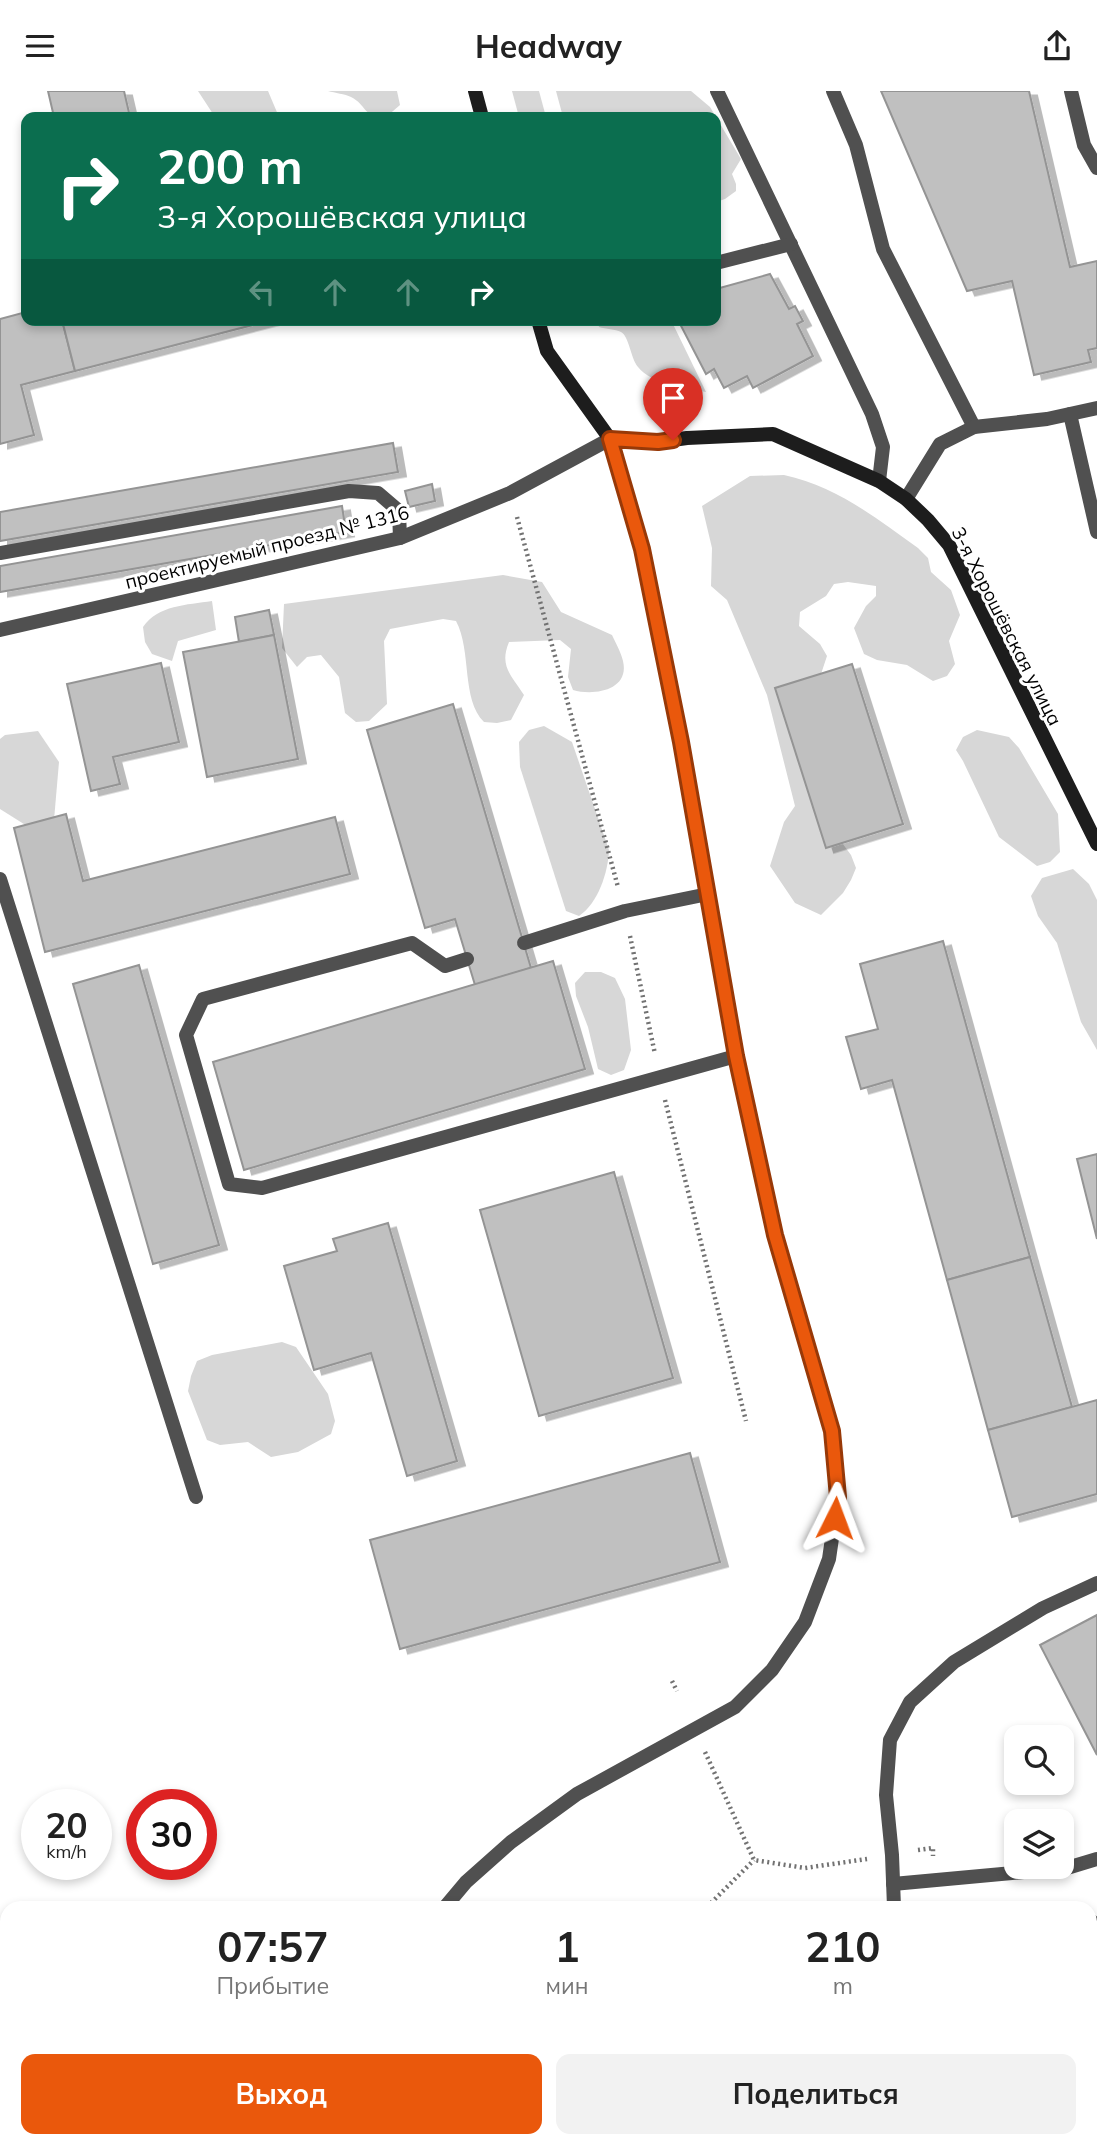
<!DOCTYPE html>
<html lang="ru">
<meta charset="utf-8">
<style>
body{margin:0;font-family:Mulish,sans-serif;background:#f2f2f2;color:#222;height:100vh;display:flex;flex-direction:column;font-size:26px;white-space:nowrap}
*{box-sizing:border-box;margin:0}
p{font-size:23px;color:#767676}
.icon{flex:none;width:38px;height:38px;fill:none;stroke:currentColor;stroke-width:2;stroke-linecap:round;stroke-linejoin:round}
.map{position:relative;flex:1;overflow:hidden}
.details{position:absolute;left:0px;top:1810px;width:1097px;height:247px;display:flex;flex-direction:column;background:#fff;border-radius:21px 21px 0 0;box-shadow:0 4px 10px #0003}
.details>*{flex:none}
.hud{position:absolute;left:21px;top:21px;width:700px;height:214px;border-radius:14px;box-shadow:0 4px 10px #0003;background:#0b6e4f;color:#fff;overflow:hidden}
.fabs{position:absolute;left:1004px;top:1634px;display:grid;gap:14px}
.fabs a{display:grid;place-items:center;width:70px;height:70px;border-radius:14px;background:#fff;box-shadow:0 4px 10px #0003;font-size:35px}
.speed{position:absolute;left:21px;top:1698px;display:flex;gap:14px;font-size:35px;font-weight:700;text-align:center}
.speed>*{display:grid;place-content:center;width:91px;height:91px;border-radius:50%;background:#fff;box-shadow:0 4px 10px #0003;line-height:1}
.speed small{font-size:18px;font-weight:400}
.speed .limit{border:10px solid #d22;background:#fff;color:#111}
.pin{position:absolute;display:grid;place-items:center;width:60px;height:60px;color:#fff;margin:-72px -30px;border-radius:50% 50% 50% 0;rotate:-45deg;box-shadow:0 0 7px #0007}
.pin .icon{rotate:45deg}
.me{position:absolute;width:77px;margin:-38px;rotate:3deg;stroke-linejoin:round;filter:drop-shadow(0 0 5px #0008)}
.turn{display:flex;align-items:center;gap:24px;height:147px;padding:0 21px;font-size:32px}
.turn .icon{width:91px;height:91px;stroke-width:2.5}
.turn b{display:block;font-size:49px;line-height:60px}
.lanes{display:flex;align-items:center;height:66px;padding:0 21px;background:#0003;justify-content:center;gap:35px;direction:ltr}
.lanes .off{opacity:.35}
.eta{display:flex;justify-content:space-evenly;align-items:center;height:119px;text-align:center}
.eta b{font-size:42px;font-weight:700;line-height:49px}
.button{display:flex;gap:14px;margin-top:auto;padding:14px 21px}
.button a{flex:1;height:80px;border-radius:14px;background:#ea580c;color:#fff;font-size:28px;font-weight:700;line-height:80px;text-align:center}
.button a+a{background:#f2f2f2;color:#222}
header{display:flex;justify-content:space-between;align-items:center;height:91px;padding:0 21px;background:#fff;font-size:32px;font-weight:700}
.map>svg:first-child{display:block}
.green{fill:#d7d7d7}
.building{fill:#c0c0c0;stroke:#949494;stroke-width:2;filter:url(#shadow)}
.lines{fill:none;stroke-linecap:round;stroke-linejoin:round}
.path{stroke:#727272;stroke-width:4.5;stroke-dasharray:2 3.5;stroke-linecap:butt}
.lane{stroke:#505050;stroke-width:14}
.street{stroke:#505050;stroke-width:14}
.secondary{stroke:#1d1d1d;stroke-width:14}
.rail{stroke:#000;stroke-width:5;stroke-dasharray:10 3.5 2 3.5;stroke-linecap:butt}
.route-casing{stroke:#983908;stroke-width:18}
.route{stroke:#ea580c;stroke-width:12}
.labels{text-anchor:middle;stroke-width:6;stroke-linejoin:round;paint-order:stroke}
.street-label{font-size:19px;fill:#000;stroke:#fff}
</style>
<header><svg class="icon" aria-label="menu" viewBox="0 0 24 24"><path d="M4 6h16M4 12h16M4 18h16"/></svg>Headway<svg class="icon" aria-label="share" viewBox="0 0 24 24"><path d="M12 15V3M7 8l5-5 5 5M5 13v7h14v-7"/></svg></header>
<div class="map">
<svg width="1097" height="2056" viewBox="0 0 1097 2056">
<defs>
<filter id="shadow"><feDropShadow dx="8" dy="4.5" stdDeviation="0" flood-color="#0004"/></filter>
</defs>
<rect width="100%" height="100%" fill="#fff"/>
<g class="green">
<polygon points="198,0 268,0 279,26 215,26"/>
<path d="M 328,0 L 397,0 L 400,14 L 386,26 C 362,26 367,14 351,6 C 345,3 335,2 328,0 Z"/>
<polygon points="512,0 539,0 546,26 519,26"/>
<polygon points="556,0 691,0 710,16 741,68 732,83 736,93 736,100 725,108 716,111 716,26 563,26"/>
<path d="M 597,229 L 671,229 L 706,301 C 686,297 651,293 638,276 C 631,268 629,245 621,241 C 615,238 606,238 599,236 Z"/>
<path d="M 784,384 C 836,395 876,427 918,457 L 928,467 L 931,481 L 951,499 L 960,524 L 949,550 L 955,573 L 947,585 L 933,590 L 907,574 L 877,569 L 864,563 L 854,537 L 866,515 L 876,505 L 876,495 L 848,491 L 834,493 L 826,505 L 800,521 L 799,535 L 820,553 L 827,565 L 818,592 L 834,741 L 851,764 L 856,777 L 851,789 L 843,802 L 821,824 L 795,812 L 770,775 L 784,731 L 795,715 L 767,604 L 727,509 L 711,495 L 712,457 L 702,415 L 750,385 Z"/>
<path d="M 503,484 L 542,491 L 561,521 L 612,544 C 616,553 621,561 623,570 C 630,600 593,605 573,599 L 568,586 L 571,558 L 560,549 L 509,551 C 499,575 511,584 524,604 L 511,629 L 497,632 L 484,631 C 461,608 472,560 456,530 L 443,528 L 390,538 L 384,550 L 387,613 L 369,630 L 356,631 L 345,622 L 339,586 L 321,564 L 307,566 L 297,576 L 282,557 L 284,513 Z"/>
<path d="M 212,510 L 216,539 L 178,550 L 172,570 L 152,563 L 145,551 L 143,536 C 158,514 187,514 212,510 Z"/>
<path d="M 544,635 L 572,651 L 609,759 C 608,782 598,812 579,825 L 566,820 L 520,676 L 519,651 L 529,639 Z"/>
<polygon points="977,639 1009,646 1019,657 1058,723 1060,761 1050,771 1037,775 999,746 963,670 956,659 963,646"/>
<polygon points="38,640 59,671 54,729 35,740 0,718 0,648 5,644"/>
<polygon points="1073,778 1089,793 1097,809 1097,959 1081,931 1057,852 1038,825 1031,805 1042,787"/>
<polygon points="585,881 601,881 615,887 625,908 631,959 624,979 611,984 598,978 588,936 576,905 575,892"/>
<polygon points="282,1251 296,1256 328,1303 335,1330 331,1343 298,1361 271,1366 248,1351 220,1354 207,1349 188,1300 191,1285 197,1270 212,1264"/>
<polygon points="906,2049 982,2049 989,2056 904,2056"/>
</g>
<g class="building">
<polygon points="48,0 124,0 130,26 54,26"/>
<polygon points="881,0 1029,0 1070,176 1097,170 1097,257 1088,259 1091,271 1034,284 1012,190 967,200"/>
<polygon points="770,183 789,218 795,215 803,230 797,233 813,265 753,297 747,285 724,297 714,278 706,283 678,229 716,229 716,198"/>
<polygon points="26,221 26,229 62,229 75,280 21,294 34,344 0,353 0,228"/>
<polygon points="62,229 272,229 75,280"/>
<polygon points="393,352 398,381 0,450 0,421"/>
<polygon points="432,393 435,410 409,416 405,400"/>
<polygon points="342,415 346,441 0,501 0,475"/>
<polygon points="269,519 274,544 239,551 235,526"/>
<polygon points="274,544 298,668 207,686 183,561"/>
<polygon points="161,572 179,651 113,666 120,693 91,700 67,593"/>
<polygon points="852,573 903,733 826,757 775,597"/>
<polygon points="453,613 531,877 475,894 455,828 425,837 367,639"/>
<polygon points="66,723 83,790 335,726 350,783 45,861 14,737"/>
<polygon points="943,850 1030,1166 947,1189 892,989 861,998 846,946 878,938 860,873"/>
<polygon points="553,870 585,978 244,1079 213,971"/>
<polygon points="139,874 219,1154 153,1173 73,893"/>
<polygon points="1097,1063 1097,1148 1077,1068"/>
<polygon points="614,1081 673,1287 539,1325 480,1119"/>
<polygon points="388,1132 457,1370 407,1385 371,1262 314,1279 284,1175 337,1160 333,1148"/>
<polygon points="1030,1166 1072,1316 988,1339 947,1189"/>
<polygon points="1097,1309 1097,1403 1012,1426 988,1339"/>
<polygon points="690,1362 720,1471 400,1558 370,1449"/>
<polygon points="1097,1524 1097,1664 1040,1554"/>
</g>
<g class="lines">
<g class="path">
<polyline points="517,426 618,796"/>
<polyline points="630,845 655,963"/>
<polyline points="665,1009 746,1330"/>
<polyline points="672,1590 677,1600"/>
<polyline points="705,1661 754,1769 805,1777 867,1768"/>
<polyline points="918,1759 933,1757 933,1765"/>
<polyline points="707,1816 754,1769"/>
<polyline points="991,2049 1004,2056"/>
<polyline points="194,2056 200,2049"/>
</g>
<g class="lane">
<polyline points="717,0 872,323 883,356 879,390"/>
<polyline points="833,0 856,54 883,158 974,336"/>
<polyline points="1071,0 1084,54 1097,77"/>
<polyline points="716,172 791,153"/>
<polyline points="1070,323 1097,441"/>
<polyline points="906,408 940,353 974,336 1047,328 1097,317"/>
<polyline points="0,462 349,400 378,402 399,420 400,447"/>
<polyline points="0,788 196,1406"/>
<polyline points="524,852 625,820 708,803"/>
<polyline points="467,868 445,875 412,852 203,908 186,944 229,1093 262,1097 736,965"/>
<polyline points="893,1793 1067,1777 1097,1768"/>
</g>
<g class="street">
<polyline points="0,539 400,447 510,402 610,348 642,458 681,651 736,965 775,1144 832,1340 838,1406 829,1468 805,1531 772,1579 735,1616 577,1703 511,1751 466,1791 445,1816"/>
<polyline points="894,1816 892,1764 886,1704 890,1649 910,1611 954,1571 1043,1517 1097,1492"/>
<polyline points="376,2049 379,2056"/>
<polyline points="734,2056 741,2049"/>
</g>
<g class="secondary">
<polyline points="475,0 482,26"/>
<polyline points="538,229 547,260 610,348 658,351 687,347 773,343 879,390 906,408 928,429 949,454 1097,753"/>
<polyline points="1090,2001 1097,1986"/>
<polyline points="1080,2056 1081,2049"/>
</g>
<g class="rail">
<polyline points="1090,1832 1097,1826"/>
<polyline points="860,2056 866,2049"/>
</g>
</g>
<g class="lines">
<g class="route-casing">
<polyline id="route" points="673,349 658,351 610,348 642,458 681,651 736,965 775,1144 832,1340 838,1406 835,1427"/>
</g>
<use href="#route" class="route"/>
</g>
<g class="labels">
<g class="street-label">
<text transform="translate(267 456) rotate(-14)" y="7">проектируемый проезд № 1316</text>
<text transform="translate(1007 535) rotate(63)" y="7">3-я Хорошёвская улица</text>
</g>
</g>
</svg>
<div class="fabs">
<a><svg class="icon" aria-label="search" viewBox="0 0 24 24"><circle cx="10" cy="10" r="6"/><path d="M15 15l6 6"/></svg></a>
<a><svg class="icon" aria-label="layers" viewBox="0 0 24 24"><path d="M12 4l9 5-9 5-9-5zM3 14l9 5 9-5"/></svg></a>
</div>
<div class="speed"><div>20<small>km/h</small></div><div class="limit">30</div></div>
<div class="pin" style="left:673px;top:349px;background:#d93025"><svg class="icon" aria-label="arrive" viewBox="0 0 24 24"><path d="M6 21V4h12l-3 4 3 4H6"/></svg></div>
<svg class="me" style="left:835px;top:1427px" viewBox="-20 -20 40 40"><path d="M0-17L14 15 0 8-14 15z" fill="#ea580c" stroke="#fff" stroke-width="4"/></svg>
<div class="hud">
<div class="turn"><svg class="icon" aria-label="right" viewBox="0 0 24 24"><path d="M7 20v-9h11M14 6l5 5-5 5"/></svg><div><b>200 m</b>3-я Хорошёвская улица</div></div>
<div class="lanes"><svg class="icon off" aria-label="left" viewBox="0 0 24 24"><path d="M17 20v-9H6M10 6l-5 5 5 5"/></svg><svg class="icon off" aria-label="ahead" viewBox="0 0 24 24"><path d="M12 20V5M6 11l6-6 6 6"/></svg><svg class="icon off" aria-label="ahead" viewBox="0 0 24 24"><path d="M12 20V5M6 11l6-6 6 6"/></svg><svg class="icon" aria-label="right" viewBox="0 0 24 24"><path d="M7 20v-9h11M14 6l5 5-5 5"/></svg></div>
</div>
<section class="details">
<div class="eta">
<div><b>07:57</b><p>Прибытие</p></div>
<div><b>1</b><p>мин</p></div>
<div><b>210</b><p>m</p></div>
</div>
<div class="button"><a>Выход</a><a>Поделиться</a></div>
</section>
</div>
